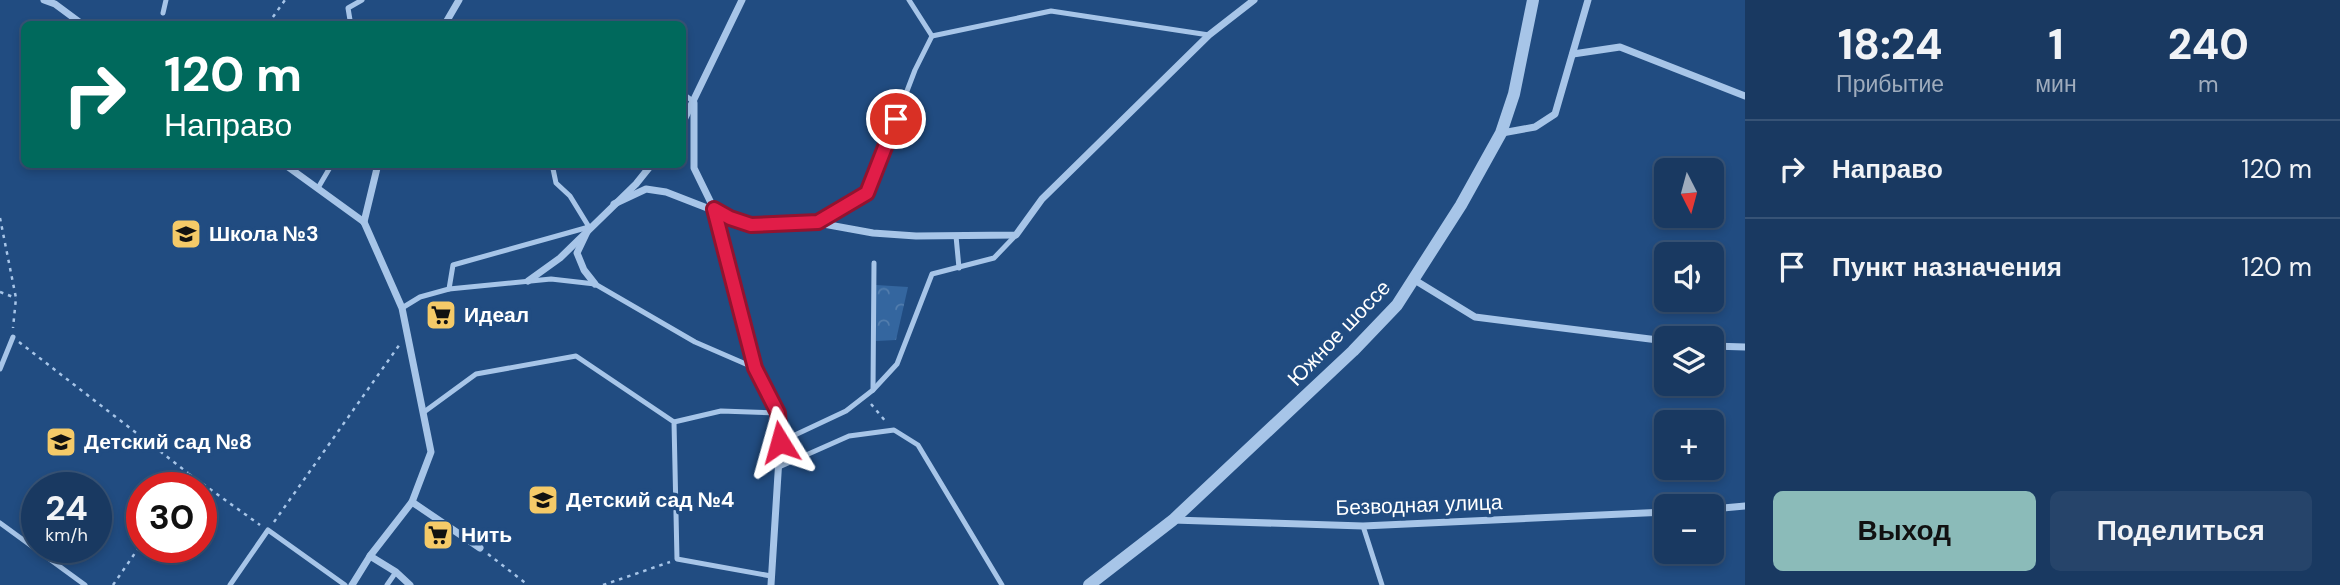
<!DOCTYPE html>
<html lang="ru">
<meta charset="utf-8">
<style>
body{margin:0;font-family:"DM Sans",sans-serif;background:#26446a;color:#f1f3f6;height:100vh;display:flex;flex-direction:column;font-size:26px;white-space:nowrap}
*{box-sizing:border-box;margin:0}
p{font-size:23px;color:#9facbd}
.icon{flex:none;width:38px;height:38px;fill:none;stroke:currentColor;stroke-width:2;stroke-linecap:round;stroke-linejoin:round}
.map{position:relative;flex:1;overflow:hidden}
.side{display:flex;flex-direction:column;background:#193961;width:595px}
.side>*{flex:none}
.banner{position:absolute;left:21px;top:21px;width:665px;height:147px;border-radius:10px;box-shadow:0 4px 10px #0003,0 0 0 2px #375376;background:#00695c;color:#fff;overflow:hidden}
.needle{width:46px;rotate:174deg}
.tools{position:absolute;left:1654px;top:158px;display:grid;gap:14px}
.tools a{display:grid;place-items:center;width:70px;height:70px;border-radius:10px;background:#193961;box-shadow:0 4px 10px #0003,0 0 0 2px #375376;font-size:35px}
.speed{position:absolute;left:21px;top:472px;display:flex;gap:14px;font-size:35px;font-weight:700;text-align:center}
.speed>*{display:grid;place-content:center;width:91px;height:91px;border-radius:50%;background:#193961;box-shadow:0 4px 10px #0003,0 0 0 2px #375376;line-height:1}
.speed small{font-size:18px;font-weight:400}
.speed .limit{border:10px solid #d22;background:#fff;color:#111}
.pin{position:absolute;display:grid;place-items:center;width:60px;height:60px;color:#fff;margin:-30px;border:4px solid #fff;border-radius:50%;box-shadow:0 2px 7px #0007}
.me{position:absolute;width:77px;margin:-38px;rotate:352deg;stroke-linejoin:round;filter:drop-shadow(0 0 5px #0008)}
.turn{display:flex;align-items:center;gap:24px;height:147px;padding:0 28px;font-size:32px}
.turn .icon{width:91px;height:91px;stroke-width:2.5}
.turn b{display:block;font-size:49px;line-height:60px}
.eta{display:flex;justify-content:space-evenly;align-items:center;height:119px;text-align:center}
.eta b{font-size:42px;font-weight:800;line-height:49px}
.primary-button{display:flex;gap:14px;margin-top:auto;padding:14px 28px}
.primary-button a{flex:1;height:80px;border-radius:10px;background:#8bbbb9;color:#111;font-size:28px;font-weight:800;line-height:80px;text-align:center}
.primary-button a+a{background:#26446a;color:#f1f3f6}
ul{padding:0;list-style:none}
li{display:flex;align-items:center;gap:21px;height:98px;padding:0 28px;border-top:2px solid #375376}
li div{flex:1}
li b{display:block;font-size:26px}
li em{font-style:normal}
main{display:flex;flex:1;min-height:0}
.map>svg:first-child{display:block}
.park{fill:url(#park-crowns)}
.lines{fill:none;stroke-linecap:round;stroke-linejoin:round}
.path{stroke:#a7c5e8;stroke-width:2.5;stroke-dasharray:3.5 5;stroke-linecap:butt}
.service{stroke:#a7c5e8;stroke-width:5}
.minor{stroke:#a7c5e8;stroke-width:7}
.tertiary{stroke:#a7c5e8;stroke-width:12}
.route-casing{stroke:#92132f;stroke-width:18}
.route{stroke:#e11d48;stroke-width:12}
.labels{text-anchor:middle;stroke-width:7;stroke-linejoin:round;paint-order:stroke}
.poi-label{font-size:21px;font-weight:bold;fill:#fff;stroke:#214c81;text-anchor:start}
.street-label{font-size:21px;fill:#fff;stroke:#214c81}
</style>
<main>
<div class="map">
<svg width="1745" height="585" viewBox="0 0 1745 585">
<defs>
<pattern id="park-crowns" width="20" height="18" patternUnits="userSpaceOnUse" patternTransform="scale(1.75)"><rect width="20" height="18" fill="#34669f"/><path d="M2 6a3 3 0 1 1 6 0M12 15a3 3 0 1 1 6 0" fill="none" stroke="#527dad"/></pattern>
</defs>
<rect width="100%" height="100%" fill="#214c81"/>
<polygon class="park" points="876,285 908,287 896,340 876,341"/>
<g class="lines">
<g class="path">
<polyline points="268,24 285,0"/>
<polyline points="0,218 16,298 13,328"/>
<polyline points="0,292 16,298"/>
<polyline points="19,342 188,473"/>
<polyline points="871,404 887,423"/>
<polyline points="179,488 189,474 260,525"/>
<polyline points="274,522 400,344"/>
<polyline points="488,554 528,585"/>
<polyline points="113,585 142,543"/>
<polyline points="603,585 670,562"/>
</g>
<g class="service">
<polyline points="909,0 932,36 1051,11 1209,35"/>
<polyline points="163,13 166,0"/>
<polyline points="346,24 350,20 348,8 362,0"/>
<polyline points="682,93 694,102"/>
<polyline points="318,188 332,164"/>
<polyline points="818,223 868,193 915,70 932,36"/>
<polyline points="956,236 959,268"/>
<polyline points="449,289 453,265 589,227 570,196 556,183 552,164"/>
<polyline points="402,308 420,297 449,289 551,279 595,284 695,342 755,368"/>
<polyline points="0,369 13,337"/>
<polyline points="873,390 897,364 932,274 994,258 1016,235"/>
<polyline points="424,412 476,374 576,356 674,422 677,559 771,576"/>
<polyline points="674,422 721,411 778,413"/>
<polyline points="780,442 846,411 873,390 874,263"/>
<polyline points="779,467 849,436 894,430 918,445 1002,585"/>
<polyline points="0,523 85,585"/>
<polyline points="1363,526 1382,585"/>
<polyline points="230,585 268,530 345,585"/>
<polyline points="387,585 396,572"/>
</g>
<g class="minor">
<polyline points="44,0 55,4 82,24"/>
<polyline points="445,24 459,0"/>
<polyline points="1573,54 1620,47 1745,96"/>
<polyline points="694,103 694,168 714,209 755,368 778,413 780,442 771,585"/>
<polyline points="682,124 742,0"/>
<polyline points="1502,133 1535,127 1555,114 1588,0"/>
<polyline points="284,164 364,222 402,308 431,452 412,502 370,556 352,585"/>
<polyline points="614,204 646,189 666,192 751,225 818,223 873,233 916,236 1016,235 1042,199 1209,35 1254,0"/>
<polyline points="364,222 378,164"/>
<polyline points="587,232 577,253 584,270 595,284"/>
<polyline points="1413,279 1475,317 1666,341"/>
<polyline points="528,281 560,258 636,184 652,164"/>
<polyline points="1712,346 1745,347"/>
<polyline points="412,502 480,548"/>
<polyline points="1712,509 1745,506"/>
<polyline points="1173,520 1363,526 1666,512"/>
<polyline points="370,556 396,572 410,585"/>
</g>
<polyline class="tertiary" points="1089,585 1173,520 1353,351 1397,305 1461,205 1501,133 1514,94 1533,0"/>
</g>
<g class="lines">
<g class="route-casing">
<polyline id="route" points="780,442 778,413 755,368 714,209 730,218 751,225 818,222 867,193 896,119"/>
</g>
<use href="#route" class="route"/>
</g>
<defs>
<g id="school-square" transform="scale(1.575)"><rect x="-9" y="-9" width="18" height="18" rx="4" fill="#f5ca68" stroke="#214c81"/><path d="M0-5L7-2L0 1L-7-2ZM-4 1L0 2.5L4 1V4Q0 6-4 4Z" fill="#111"/></g>
<g id="supermarket-square" transform="scale(1.575)"><rect x="-9" y="-9" width="18" height="18" rx="4" fill="#f5ca68" stroke="#214c81"/><path d="M-6-5.5h2.5l.6 2H6L4.5 2H-2.5L-4.4-4H-6ZM-1.5 3.2a1.3 1.3 0 1 0 .1 0ZM3 3.2a1.3 1.3 0 1 0 .1 0Z" fill="#111"/></g>
</defs>
<g fill-rule="evenodd">
<use href="#school-square" x="186" y="234"/>
<use href="#supermarket-square" x="441" y="315"/>
<use href="#school-square" x="61" y="442"/>
<use href="#school-square" x="543" y="500"/>
<use href="#supermarket-square" x="438" y="535"/>
</g>
<g class="labels">
<g class="poi-label">
<text x="209" y="241">Школа №3</text>
<text x="464" y="322">Идеал</text>
<text x="84" y="449">Детский сад №8</text>
<text x="566" y="507">Детский сад №4</text>
<text x="461" y="542">Нить</text>
</g>
<g class="street-label">
<text transform="translate(1339 333) rotate(-46)" y="7">Южное шоссе</text>
<text transform="translate(1419 505) rotate(-2)" y="7">Безводная улица</text>
</g>
</g>
</svg>
<div class="tools">
<a><svg class="needle" viewBox="-14 -14 28 28"><path d="M0-13l5 13h-10z" fill="#e53935"/><path d="M0 13l5-13h-10z" fill="#9facbd"/></svg></a>
<a><svg class="icon" aria-label="sound" viewBox="0 0 24 24"><path d="M4 9h4l5-4v14l-5-4H4zM17 9q2 3 0 6"/></svg></a>
<a><svg class="icon" aria-label="layers" viewBox="0 0 24 24"><path d="M12 4l9 5-9 5-9-5zM3 14l9 5 9-5"/></svg></a>
<a>+</a>
<a>−</a>
</div>
<div class="speed"><div>24<small>km/h</small></div><div class="limit">30</div></div>
<div class="pin" style="left:896px;top:119px;background:#d93025"><svg class="icon" aria-label="arrive" viewBox="0 0 24 24"><path d="M6 21V4h12l-3 4 3 4H6"/></svg></div>
<svg class="me" style="left:780px;top:442px" viewBox="-20 -20 40 40"><path d="M0-17L14 15 0 8-14 15z" fill="#e11d48" stroke="#fff" stroke-width="4"/></svg>
<div class="banner">
<div class="turn"><svg class="icon" aria-label="right" viewBox="0 0 24 24"><path d="M7 20v-9h11M14 6l5 5-5 5"/></svg><div><b>120 m</b>Направо</div></div>
</div>
</div>
<section class="side">
<div class="eta">
<div><b>18:24</b><p>Прибытие</p></div>
<div><b>1</b><p>мин</p></div>
<div><b>240</b><p>m</p></div>
</div>
<ul>
<li><svg class="icon" aria-label="right" viewBox="0 0 24 24"><path d="M7 20v-9h11M14 6l5 5-5 5"/></svg><div><b>Направо</b></div><em>120 m</em></li>
<li><svg class="icon" aria-label="arrive" viewBox="0 0 24 24"><path d="M6 21V4h12l-3 4 3 4H6"/></svg><div><b>Пункт назначения</b></div><em>120 m</em></li>
</ul>
<div class="primary-button"><a>Выход</a><a>Поделиться</a></div>
</section>
</main>
